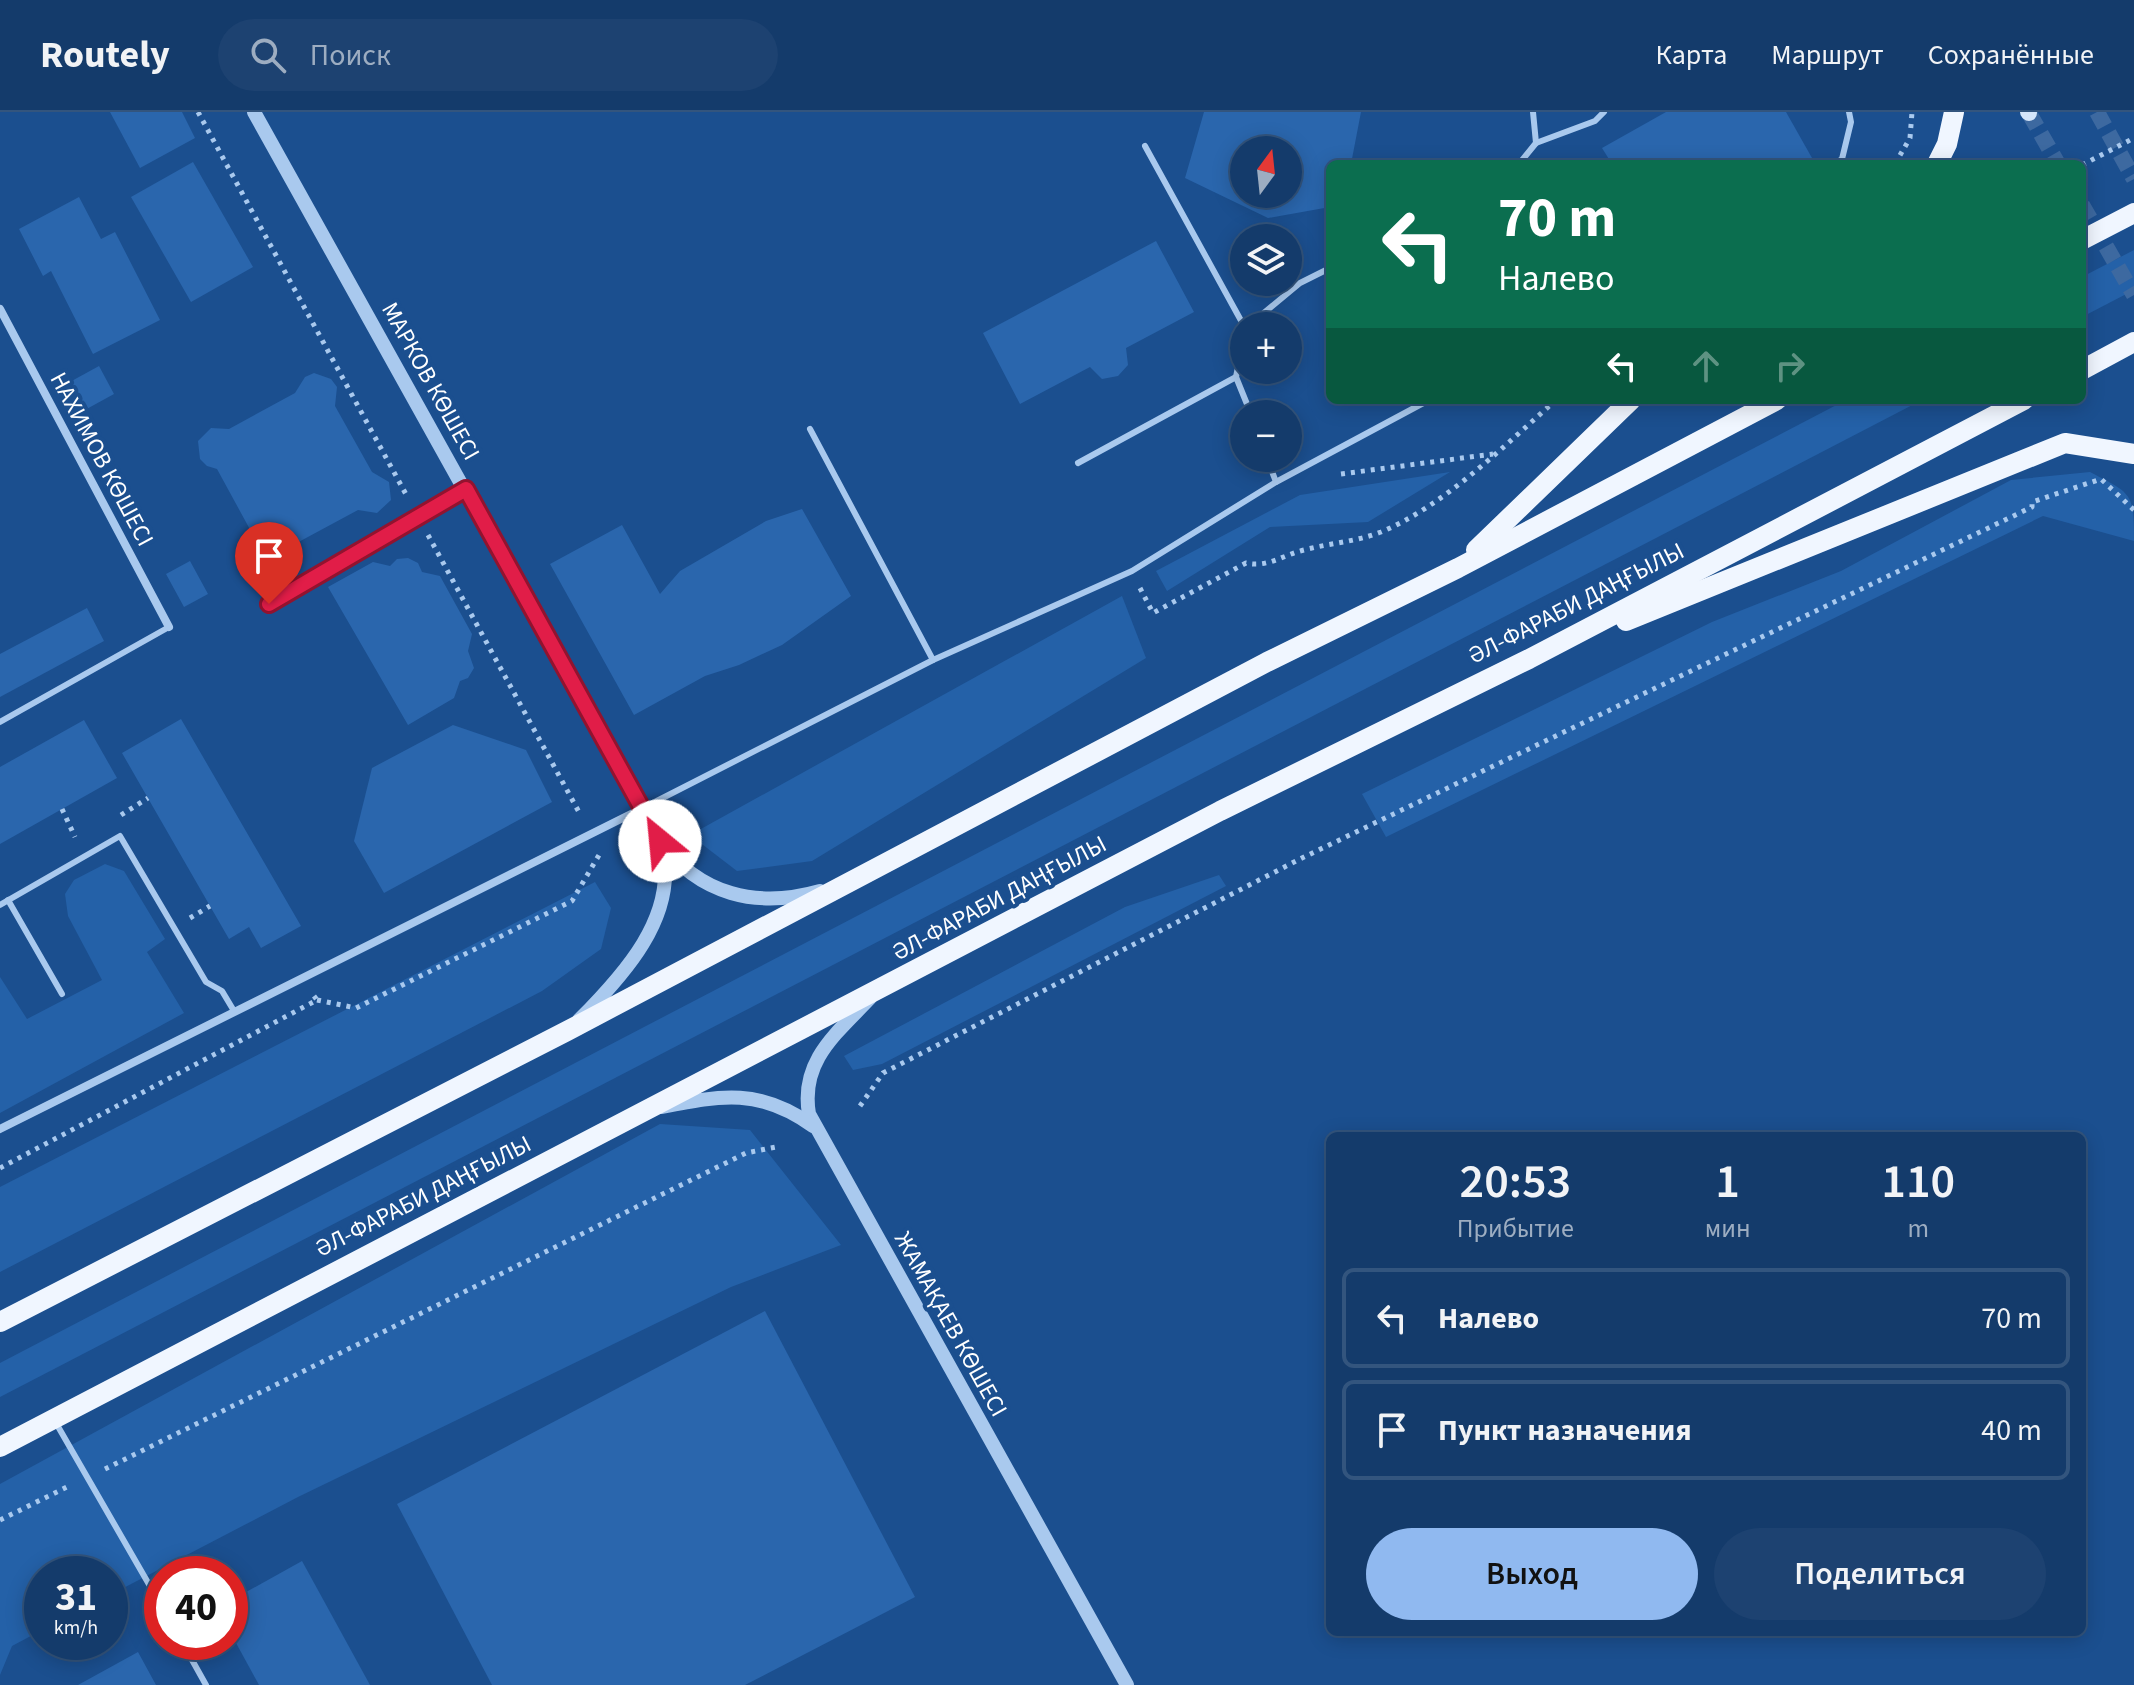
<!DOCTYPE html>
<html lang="ru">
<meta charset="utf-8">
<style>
body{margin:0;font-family:"Source Sans 3",sans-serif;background:#1d4271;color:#f1f3f6;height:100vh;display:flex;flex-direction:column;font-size:30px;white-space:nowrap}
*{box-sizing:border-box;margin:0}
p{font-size:26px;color:#9dadc1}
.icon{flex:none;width:44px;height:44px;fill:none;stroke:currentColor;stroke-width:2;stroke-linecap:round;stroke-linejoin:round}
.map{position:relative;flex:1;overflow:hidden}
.details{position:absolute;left:1326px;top:1020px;width:760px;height:504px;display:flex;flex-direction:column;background:#143b6b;border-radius:12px;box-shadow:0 4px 20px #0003,0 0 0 2px #33557e}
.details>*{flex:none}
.banner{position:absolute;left:1326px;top:48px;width:760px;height:244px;border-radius:12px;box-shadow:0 4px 20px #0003,0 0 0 2px #33557e;background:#0b6e4f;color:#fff;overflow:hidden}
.needle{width:52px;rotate:15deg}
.controls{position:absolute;left:1230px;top:24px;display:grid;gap:16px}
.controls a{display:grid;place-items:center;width:72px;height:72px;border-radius:50%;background:#143b6b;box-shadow:0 4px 20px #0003,0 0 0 2px #33557e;font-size:40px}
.speed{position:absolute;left:24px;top:1444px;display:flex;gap:16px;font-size:40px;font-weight:700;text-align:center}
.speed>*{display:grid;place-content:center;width:104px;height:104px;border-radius:50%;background:#143b6b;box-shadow:0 4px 20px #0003,0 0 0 2px #33557e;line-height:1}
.speed small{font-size:20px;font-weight:400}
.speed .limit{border:12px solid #d22;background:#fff;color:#111}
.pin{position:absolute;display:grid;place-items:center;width:68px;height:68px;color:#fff;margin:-82px -34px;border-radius:50% 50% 50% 0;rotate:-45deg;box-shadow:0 0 8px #0007}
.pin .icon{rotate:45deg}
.me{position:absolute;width:88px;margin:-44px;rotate:332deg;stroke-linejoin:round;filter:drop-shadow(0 0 6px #0008)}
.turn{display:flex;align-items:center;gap:28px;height:168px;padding:0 40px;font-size:36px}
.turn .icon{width:104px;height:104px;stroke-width:2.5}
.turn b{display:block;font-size:56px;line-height:68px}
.lanes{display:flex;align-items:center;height:76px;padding:0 40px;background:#0003;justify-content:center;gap:40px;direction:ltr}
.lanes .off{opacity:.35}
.eta{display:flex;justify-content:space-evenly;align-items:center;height:136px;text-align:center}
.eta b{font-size:48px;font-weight:600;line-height:56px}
.action{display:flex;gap:16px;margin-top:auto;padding:16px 40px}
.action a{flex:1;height:92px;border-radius:48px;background:#90b9f0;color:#111;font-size:32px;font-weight:600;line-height:92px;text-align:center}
.action a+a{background:#1d4271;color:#f1f3f6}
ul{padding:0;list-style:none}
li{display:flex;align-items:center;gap:24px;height:100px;margin:0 16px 12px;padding:0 24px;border:4px solid #33557e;border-radius:12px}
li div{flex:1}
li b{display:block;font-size:30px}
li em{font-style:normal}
header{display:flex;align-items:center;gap:48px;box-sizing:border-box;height:112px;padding:0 40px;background:#143b6b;border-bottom:2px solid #33557e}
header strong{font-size:38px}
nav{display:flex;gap:44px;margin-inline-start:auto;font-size:28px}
.search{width:560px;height:72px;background:#1d4271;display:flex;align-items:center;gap:20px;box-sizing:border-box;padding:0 28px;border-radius:44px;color:#9dadc1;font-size:30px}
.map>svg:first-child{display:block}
.green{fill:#2461a8}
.building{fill:#2a66ad;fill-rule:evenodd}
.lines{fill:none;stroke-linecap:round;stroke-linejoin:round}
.secondary-tunnel{stroke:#3d69a0;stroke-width:16;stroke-dasharray:16 8;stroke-linecap:butt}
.path{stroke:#a9c9ee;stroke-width:5;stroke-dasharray:4 6;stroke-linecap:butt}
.service{stroke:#a9c9ee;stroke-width:6}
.minor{stroke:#a9c9ee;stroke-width:8}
.tertiary{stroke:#a9c9ee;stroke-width:14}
.secondary{stroke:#d6e6fa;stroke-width:16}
.primary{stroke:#f0f6ff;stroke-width:20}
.route-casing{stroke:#92132f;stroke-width:20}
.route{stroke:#e11d48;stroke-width:14}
.labels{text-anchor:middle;stroke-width:8;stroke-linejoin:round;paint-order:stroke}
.street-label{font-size:24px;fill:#fff;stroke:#1b4f8f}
</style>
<header>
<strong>Routely</strong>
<div class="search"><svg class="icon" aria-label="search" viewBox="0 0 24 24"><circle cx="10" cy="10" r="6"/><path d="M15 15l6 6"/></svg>Поиск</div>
<nav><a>Карта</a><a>Маршрут</a><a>Сохранённые</a></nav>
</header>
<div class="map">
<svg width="2134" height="1573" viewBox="0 0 2134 1573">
<rect width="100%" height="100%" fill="#1b4f8f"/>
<g class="green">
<polygon points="2134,138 2134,178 2082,205 2082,165"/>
<polygon points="1846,288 1922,288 0,1285 0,1251"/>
<polygon points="1450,360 1368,410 1270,415 1167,479 1156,459 1300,383"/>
<path d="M 2090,360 C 2132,382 2134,380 2134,429 L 2043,404 L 1386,725 L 1362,682 L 1712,510 L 1841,459 L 2011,368 Z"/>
<polygon points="1122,484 1146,546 812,749 737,759 690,723"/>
<polygon points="105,752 124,759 165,827 147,840 184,901 0,1001 0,865 27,907 102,868 68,804 65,782 74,768"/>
<polygon points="1219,763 1226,774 882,952 853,958 844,944 1125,795"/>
<polygon points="595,770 611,796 601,837 542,879 0,1160 0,1075"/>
<polygon points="660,1012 750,1018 841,1133 731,1175 298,1385 110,1483 110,1462 42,1462 42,1518 12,1534 0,1563 0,1372"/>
</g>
<g class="building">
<polygon points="110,0 182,0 195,26 140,56"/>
<path d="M 1204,0 L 1361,0 L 1351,52 L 1330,52 L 1330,95 L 1268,106 L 1185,66 ZM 1244,38 L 1288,38 L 1288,82 L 1244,82 Z"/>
<polygon points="1666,0 1786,0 1812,46 1800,52 1612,52 1602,36"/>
<polygon points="193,50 253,155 191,190 131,85"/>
<polygon points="79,85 101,127 115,120 160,208 93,242 51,159 43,164 19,117"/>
<polygon points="1156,129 1194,200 1126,236 1128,253 1118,264 1102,267 1090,255 1020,292 983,221"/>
<polygon points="99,254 114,282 83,299 68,271"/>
<polygon points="314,261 331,267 337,275 335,294 372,360 389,370 391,388 377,401 358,398 293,433 291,443 285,451 266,453 252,441 253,423 217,357 207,354 200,347 198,329 211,316 229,317 295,281 305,265"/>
<polygon points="802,397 851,484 782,533 739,553 705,564 634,603 550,452 622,413 660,482 680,459 766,409"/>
<polygon points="408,446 418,451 422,460 440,464 472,522 468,539 474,556 468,566 460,569 454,586 408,613 328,475 373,450 390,454 397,447"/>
<polygon points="190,449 208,482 184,495 166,462"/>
<polygon points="87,496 104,529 0,585 0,542"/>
<polygon points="181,607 301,814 261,836 249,815 229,827 122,641"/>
<polygon points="84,608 117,666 0,732 0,655"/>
<polygon points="453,613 526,638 552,690 384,781 354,729 372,656"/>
<polygon points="765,1199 915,1485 745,1573 492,1573 397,1392"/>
<polygon points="302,1449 370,1573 259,1573 230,1520 230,1489"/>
<polygon points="138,1540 156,1573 78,1573"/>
</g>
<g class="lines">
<g class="secondary-tunnel">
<polyline points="2097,0 2134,67"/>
<polyline points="2029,1 2058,52"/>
<polyline points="2082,93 2134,183"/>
</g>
<g class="path">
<polyline points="198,0 408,386"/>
<polyline points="1895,52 1910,26 1912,0"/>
<polyline points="2082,53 2134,26"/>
<polyline points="1341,362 1493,342"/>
<polyline points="428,423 580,702"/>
<path d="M 1140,476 L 1153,501 L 1246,451 C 1267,456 1283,443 1304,438 C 1330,431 1355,430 1381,420 C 1444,394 1505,333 1556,288"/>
<polyline points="62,697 75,725"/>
<polyline points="121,703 148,686"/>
<polyline points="190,806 210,794"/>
<polyline points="317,888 356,896 572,789 599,743"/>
<polyline points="860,994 883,961 1302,746 2032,395 2032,390 2101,367 2134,398"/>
<polyline points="0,1056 317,888 314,884"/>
<polyline points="105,1357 746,1041 776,1035"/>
<polyline points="0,1408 71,1373"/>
</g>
<g class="service">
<polyline points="1536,31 1595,9 1604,0"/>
<polyline points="1145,34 1244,214"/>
<polyline points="1519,52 1536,31 1533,0"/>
<polyline points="1835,52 1842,47 1851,10 1849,0"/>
<polyline points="1248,214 1300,171 1330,156"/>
<polyline points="1236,265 1244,224"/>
<polyline points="810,317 933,548"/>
<polyline points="1267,346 1276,370"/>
<polyline points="1078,351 1236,265 1251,302"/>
<polyline points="269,492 463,378"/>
<polyline points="0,610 169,515"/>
<polyline points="643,696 933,548 1132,459 1276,370 1429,288"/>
<polyline points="8,788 62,882"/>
<polyline points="0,793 120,724 206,870 222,879 234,899"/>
<polyline points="56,1311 162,1495"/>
<polyline points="182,1530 206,1573"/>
</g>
<g class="minor">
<polyline points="0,197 169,515"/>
<polyline points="0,1017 643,696"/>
</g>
<g class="tertiary">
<path d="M 254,0 L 660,729 C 699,783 757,797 820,779"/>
<path d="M 870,886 C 836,922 800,949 809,1002 L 1127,1573"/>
<path d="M 579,908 C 622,865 679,804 662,737"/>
<path d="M 662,995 C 722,983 760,976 813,1014"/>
</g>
<polyline class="secondary" points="2028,0 2029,1"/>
<g class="primary">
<polyline points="1937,52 1947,32 1954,0"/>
<polyline points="2082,128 2134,101"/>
<polyline points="2082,258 2134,230"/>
<polyline points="1476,438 1631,288"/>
<polyline points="1626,509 2065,331 2134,342"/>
<polyline points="0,1210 567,919 1267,550 1458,456 1777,288"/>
<polyline points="0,1335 1220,699 1529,547 2024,288"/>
</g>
</g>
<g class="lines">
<g class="route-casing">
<polyline id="route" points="269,492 466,377 660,729"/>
</g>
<use href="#route" class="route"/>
</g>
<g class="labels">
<g class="street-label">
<text transform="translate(431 269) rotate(61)" y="8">МАРКОВ КӨШЕСІ</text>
<text transform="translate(102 347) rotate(62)" y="8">НАХИМОВ КӨШЕСІ</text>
<text transform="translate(1576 491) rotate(-27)" y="8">ӘЛ-ФАРАБИ ДАҢҒЫЛЫ</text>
<text transform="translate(999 786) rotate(-28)" y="8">ӘЛ-ФАРАБИ ДАҢҒЫЛЫ</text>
<text transform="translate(423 1084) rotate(-27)" y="8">ӘЛ-ФАРАБИ ДАҢҒЫЛЫ</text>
<text transform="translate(951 1212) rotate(61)" y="8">ЖАМАҚАЕВ КӨШЕСІ</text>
</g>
</g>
</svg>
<div class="controls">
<a><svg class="needle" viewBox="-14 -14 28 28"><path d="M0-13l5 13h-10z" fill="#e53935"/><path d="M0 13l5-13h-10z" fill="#9dadc1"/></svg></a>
<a><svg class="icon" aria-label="layers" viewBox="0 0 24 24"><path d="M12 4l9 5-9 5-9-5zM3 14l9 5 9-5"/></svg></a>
<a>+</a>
<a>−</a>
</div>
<div class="speed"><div>31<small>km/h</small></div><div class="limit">40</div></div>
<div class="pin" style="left:269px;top:492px;background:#d93025"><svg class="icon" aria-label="arrive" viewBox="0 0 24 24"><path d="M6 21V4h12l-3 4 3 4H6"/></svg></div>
<svg class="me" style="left:660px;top:729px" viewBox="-20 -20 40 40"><circle r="19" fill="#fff"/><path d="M0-13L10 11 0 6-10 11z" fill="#e11d48"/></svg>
<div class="banner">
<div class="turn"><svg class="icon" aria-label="left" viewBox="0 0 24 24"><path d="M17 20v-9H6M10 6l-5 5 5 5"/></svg><div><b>70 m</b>Налево</div></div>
<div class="lanes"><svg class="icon" aria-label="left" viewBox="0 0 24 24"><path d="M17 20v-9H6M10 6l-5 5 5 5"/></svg><svg class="icon off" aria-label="ahead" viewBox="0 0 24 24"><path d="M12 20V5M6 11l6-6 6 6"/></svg><svg class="icon off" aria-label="right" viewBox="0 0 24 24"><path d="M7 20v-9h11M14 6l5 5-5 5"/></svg></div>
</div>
<section class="details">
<div class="eta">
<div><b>20:53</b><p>Прибытие</p></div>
<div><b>1</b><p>мин</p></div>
<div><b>110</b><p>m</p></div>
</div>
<ul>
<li><svg class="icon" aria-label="left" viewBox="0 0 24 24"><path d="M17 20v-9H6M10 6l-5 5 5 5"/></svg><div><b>Налево</b></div><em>70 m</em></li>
<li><svg class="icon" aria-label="arrive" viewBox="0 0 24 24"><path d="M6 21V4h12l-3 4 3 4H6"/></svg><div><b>Пункт назначения</b></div><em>40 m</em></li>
</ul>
<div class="action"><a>Выход</a><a>Поделиться</a></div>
</section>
</div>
